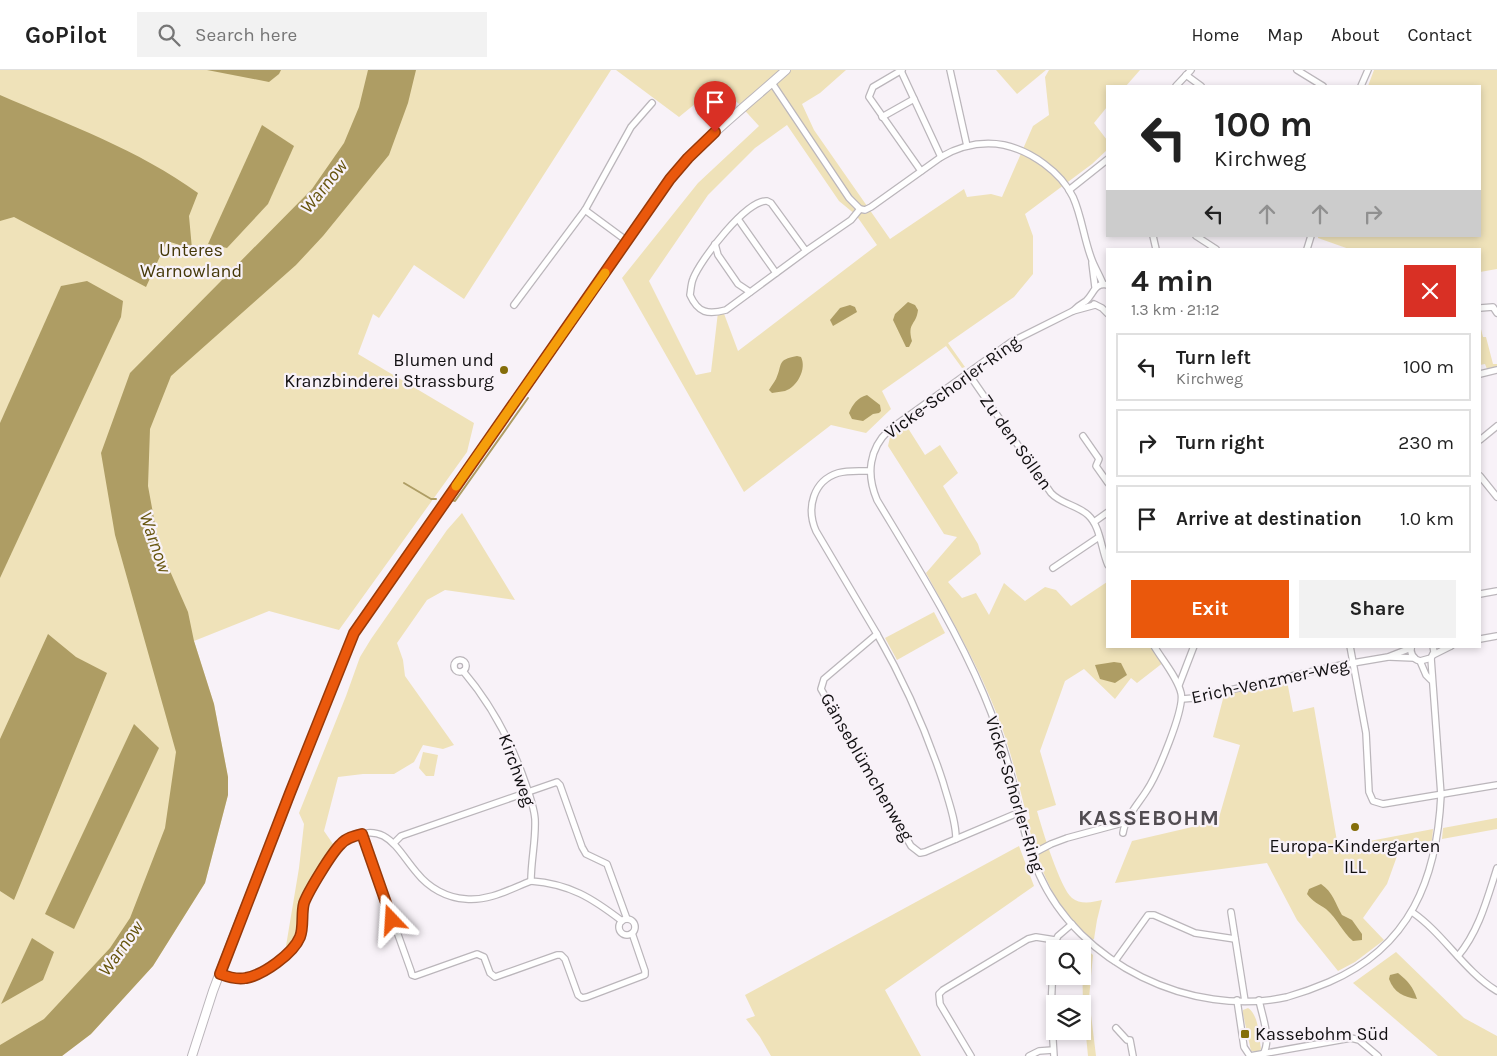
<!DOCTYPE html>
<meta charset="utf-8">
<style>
body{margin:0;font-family:Karla,sans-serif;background:#f2f2f2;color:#222;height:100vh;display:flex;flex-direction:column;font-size:19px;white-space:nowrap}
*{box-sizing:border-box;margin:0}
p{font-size:16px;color:#767676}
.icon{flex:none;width:28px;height:28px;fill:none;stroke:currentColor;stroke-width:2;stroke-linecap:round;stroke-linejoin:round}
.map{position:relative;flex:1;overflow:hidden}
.side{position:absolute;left:1106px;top:178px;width:375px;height:400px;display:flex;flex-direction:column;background:#fff;border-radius:0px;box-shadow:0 2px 8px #0003}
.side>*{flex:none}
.top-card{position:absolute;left:1106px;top:15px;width:375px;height:152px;border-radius:0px;box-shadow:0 2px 8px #0003;background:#fff;color:#222;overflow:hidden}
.fabs{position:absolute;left:1046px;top:870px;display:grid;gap:10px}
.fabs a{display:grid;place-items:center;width:45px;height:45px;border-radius:0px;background:#fff;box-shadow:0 2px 8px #0003;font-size:25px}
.pin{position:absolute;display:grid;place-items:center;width:42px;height:42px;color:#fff;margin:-51px -21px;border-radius:50% 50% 50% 0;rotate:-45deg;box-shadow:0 0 5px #0007}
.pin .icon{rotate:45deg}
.me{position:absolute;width:55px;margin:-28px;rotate:340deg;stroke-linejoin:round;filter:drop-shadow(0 0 4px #0008)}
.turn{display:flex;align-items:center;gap:18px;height:105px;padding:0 25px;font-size:22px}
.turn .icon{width:65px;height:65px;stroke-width:2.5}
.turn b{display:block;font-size:35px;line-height:42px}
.lanes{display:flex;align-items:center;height:48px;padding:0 25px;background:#0003;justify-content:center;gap:25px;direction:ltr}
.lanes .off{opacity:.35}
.round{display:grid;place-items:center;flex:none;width:52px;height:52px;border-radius:0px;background:#f2f2f2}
.overview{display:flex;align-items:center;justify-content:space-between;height:85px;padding:0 25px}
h1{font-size:30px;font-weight:700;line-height:38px}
.cta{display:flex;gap:10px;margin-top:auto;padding:10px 25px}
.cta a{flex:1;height:58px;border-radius:0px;background:#ea580c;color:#fff;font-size:20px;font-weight:700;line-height:58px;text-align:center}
.cta a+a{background:#f2f2f2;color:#222}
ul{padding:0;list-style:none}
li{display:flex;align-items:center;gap:15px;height:68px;margin:0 10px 8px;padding:0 15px;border:2px solid #e0e0e0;border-radius:0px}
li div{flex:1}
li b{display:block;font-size:19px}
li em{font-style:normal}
header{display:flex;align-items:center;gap:30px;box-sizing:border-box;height:70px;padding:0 25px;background:#fff;border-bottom:1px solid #e0e0e0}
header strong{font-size:24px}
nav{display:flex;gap:28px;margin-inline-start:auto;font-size:18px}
.search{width:350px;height:45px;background:#f2f2f2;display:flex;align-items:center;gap:12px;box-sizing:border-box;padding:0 18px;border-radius:0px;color:#767676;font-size:19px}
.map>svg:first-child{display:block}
.green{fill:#efe2b9;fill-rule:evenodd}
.water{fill:#ae9d64}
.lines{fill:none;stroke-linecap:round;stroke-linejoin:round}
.stream{stroke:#ae9d64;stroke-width:2}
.minor-casing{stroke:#bbb6bb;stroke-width:8}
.secondary-casing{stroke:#bbb6bb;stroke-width:10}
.minor{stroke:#fff;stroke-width:5.5}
.secondary{stroke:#fff;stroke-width:8}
.route-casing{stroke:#983908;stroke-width:12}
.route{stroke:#ea580c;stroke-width:9}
.slow{stroke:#f59e0b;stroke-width:9}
.poi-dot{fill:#846d09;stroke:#f8f2f8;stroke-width:2}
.labels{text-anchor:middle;stroke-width:4.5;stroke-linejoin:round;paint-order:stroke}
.park-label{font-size:18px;fill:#453808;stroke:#f8f2f8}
.poi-label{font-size:18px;fill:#121012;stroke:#f8f2f8;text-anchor:end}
.street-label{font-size:18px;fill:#121012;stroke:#f8f2f8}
.water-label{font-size:19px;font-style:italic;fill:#66540d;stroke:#f8f2f8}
.district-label{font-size:22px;font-weight:bold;letter-spacing:1px;fill:#524d52;stroke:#f8f2f8}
</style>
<header>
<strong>GoPilot</strong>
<div class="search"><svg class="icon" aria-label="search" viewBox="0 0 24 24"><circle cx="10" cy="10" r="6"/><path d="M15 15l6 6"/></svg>Search here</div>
<nav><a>Home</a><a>Map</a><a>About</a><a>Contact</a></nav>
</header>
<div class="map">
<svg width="1497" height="986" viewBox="0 0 1497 986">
<rect width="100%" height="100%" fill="#f8f2f8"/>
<g class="green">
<polygon points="0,0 611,0 464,229 414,195 379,248 373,244 358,284 474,353 467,382 339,560 269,541 194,571 214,634 228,707 228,725 205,813 153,896 91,964 62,986 0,986"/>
<path d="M 616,0 L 846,0 L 820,23 L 802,34 L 814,60 L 890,169 L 964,119 L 967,127 L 991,124 L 1002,127 L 1033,56 L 1049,45 L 1045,7 L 1049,0 L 1140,0 L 1126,16 L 1108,16 L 1107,37 L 1094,53 L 1107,70 L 1107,80 L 1092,94 L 1025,144 L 1033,166 L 1033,204 L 1014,227 L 948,273 L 965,297 L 962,298 L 946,276 L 882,321 L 891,339 L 866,363 L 831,355 L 744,422 L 622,208 L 698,113 L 759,56 L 738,33 L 717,16 L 679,47 ZM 787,55 L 839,131 L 856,145 L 877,175 L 738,281 L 723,241 L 718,242 L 711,302 L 696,305 L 649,211 L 708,125 L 755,78 Z"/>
<polygon points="996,0 1046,0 1017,24"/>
<polygon points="1374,0 1497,0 1497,199 1480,202 1480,179 1349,179 1318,168 1318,166 1480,166 1480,16 1368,16"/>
<polygon points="1480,255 1483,267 1486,267 1493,294 1497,294 1497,297 1487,299 1485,294 1480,295"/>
<path d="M 906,355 L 925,385 L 940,375 L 958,403 L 943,416 L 978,474 L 981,484 L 948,512 L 962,528 L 976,523 L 989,545 L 1004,513 L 1025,531 L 1045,517 L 1056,520 L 1071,536 L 1107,512 L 1108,576 L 1154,576 L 1164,592 L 1137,613 L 1131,608 L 1115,629 L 1084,599 L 1065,611 L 1040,681 L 1056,735 L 1037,741 C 1042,759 1060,818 1072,828 C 1080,835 1094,832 1102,830 L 1097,850 L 1094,869 L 1092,870 C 1052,834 1040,800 1027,750 L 1030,749 L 1029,743 L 1026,743 C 1018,711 1010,678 998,647 C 979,597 952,550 926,503 L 957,467 L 944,464 L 888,376 L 890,367 Z"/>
<polygon points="462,443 515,530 445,520 427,530 397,573 403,590 405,606 454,675 443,679 423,675 414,692 394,704 363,704 338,707 324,761 333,774 332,779 306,819 301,831 298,857 292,873 285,882 299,798 304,754 299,743 346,626 360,587 371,569 447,460"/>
<polygon points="934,542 945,563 897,590 885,568"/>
<polygon points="1287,611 1293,642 1314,637 1338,777 1433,759 1432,771 1401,775 1387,814 1363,848 1384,870 1355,892 1338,901 1297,850 1267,793 1115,813 1132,771 1218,751 1240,675 1213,667 1224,625"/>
<polygon points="423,682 438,685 434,706 426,706 419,698"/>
<polygon points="1497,748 1497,759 1442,769 1443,758"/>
<polygon points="1019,776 1034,816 885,920 921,986 771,986 760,967 746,949 755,946 745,925"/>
<polygon points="1085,878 1093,885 1089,928 1096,986 1088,986 1083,935 1082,885"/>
<polygon points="1396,882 1464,948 1497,966 1497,986 1438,986 1353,913"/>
<path d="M 1248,938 C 1259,945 1259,967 1261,979 L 1258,982 L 1251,981 L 1243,944 L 1243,940 Z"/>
</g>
<g class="water">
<polygon points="207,0 281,0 279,4 269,12"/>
<polygon points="368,0 416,0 408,33 389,85 323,166 296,195 171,306 150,359 148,416 159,476 188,542 194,571 214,634 228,707 228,725 205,813 153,896 91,964 62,986 0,986 0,975 44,949 110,878 130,848 165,758 176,682 115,465 101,383 130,303 312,119 344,73 359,37"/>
<path d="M 0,25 C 67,54 139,80 198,123 L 189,146 L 192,179 L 167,171 L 146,217 L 14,147 L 0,151 Z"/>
<polygon points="262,55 294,76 268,134 227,178 208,174"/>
<polygon points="87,211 123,231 121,247 0,508 0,353 61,216"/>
<path d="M 908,232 L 915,235 L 918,240 C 916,256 907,252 912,271 L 909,277 L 906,277 L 893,250 L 895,244 Z"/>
<polygon points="850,235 855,237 857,242 833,256 830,250 840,238"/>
<path d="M 797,286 L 801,287 C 807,299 797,317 785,321 C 781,322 776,322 772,323 L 769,320 C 771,316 774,313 776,309 C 783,294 776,290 797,286 Z"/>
<path d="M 867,325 L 880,335 L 881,341 L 879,343 L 873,344 L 863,351 L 852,349 L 849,343 C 853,334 857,328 867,325 Z"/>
<polygon points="48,564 76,587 107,603 14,830 0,821 0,669"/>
<polygon points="1114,592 1121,593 1127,605 1115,613 1100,609 1095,595"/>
<polygon points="134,654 159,678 74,859 45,844"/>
<path d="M 1321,814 C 1333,822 1335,833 1342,845 L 1352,850 L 1362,864 L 1362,870 L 1353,871 C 1342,862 1338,849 1326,839 C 1319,834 1313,832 1307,824 L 1309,819 Z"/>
<polygon points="32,868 54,882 43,910 1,934"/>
<path d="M 1398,903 C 1408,911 1413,917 1417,929 C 1404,927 1394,923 1389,909 L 1390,905 Z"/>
</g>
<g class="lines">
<g class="stream">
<polyline points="404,413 431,429 436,429"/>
<polyline points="452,430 455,431 528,328"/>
</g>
<g class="minor-casing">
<g id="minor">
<polyline points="902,0 873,17 869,27 921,101"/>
<polyline points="950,0 967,76"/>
<polyline points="1297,0 1323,16"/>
<polyline points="901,1 941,87"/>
<polyline points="1186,5 1201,16"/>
<path d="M 772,13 L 849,128 L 860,139 L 865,140 L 871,137 L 941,87 C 960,76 982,71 1004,75 C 1031,81 1061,102 1073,127 C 1082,147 1084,170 1092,190 C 1095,198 1100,206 1103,214"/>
<polyline points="1176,16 1191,0"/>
<polyline points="1361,16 1368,0"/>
<polyline points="882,47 914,29"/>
<polyline points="1069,120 1108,89"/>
<polyline points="585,140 627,171"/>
<polyline points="738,149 776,203"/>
<polyline points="1153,166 1156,179"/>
<polyline points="1196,166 1216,179"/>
<polyline points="715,174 718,185 738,214 750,222"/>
<polyline points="1307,179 1311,166"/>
<path d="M 806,181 L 771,133 L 767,131 C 747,129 700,190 693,209 C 691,214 691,219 690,225 C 698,243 708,245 726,240 L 806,181 L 851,150 L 860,139"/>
<polyline points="1092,193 1095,217"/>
<polyline points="1094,234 1102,238 1108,244"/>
<polyline points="514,235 585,140 631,57 652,33"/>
<path d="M 1095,235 L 1073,241 L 1011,272 L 889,360 C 869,379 866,404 877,430 C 915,493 955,556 984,625 C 994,649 1003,674 1010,700 C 1019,734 1024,771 1039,804 C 1079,894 1191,948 1287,927 C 1301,923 1315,918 1329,912 C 1410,877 1437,809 1441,725 L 1431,588"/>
<polyline points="1480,238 1493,237 1497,243"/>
<path d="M 1073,241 C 1077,237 1081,234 1086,231 C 1094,224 1094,212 1108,215"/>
<path d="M 968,303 L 1051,423 C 1061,434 1077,435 1088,445 C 1101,457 1101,480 1108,495"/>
<polyline points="1480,304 1497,300"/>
<polyline points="1083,366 1099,389 1096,396 1108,413"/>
<polyline points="1480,370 1497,356"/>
<path d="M 869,401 C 859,401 848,400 838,403 C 813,411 806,438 816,461 L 877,564"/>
<polyline points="1480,406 1497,427"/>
<polyline points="1094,452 1108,442"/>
<polyline points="1053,498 1099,467"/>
<polyline points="1480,524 1497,521"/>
<path d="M 877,564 C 904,611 926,660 943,712 C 948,730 956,750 956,769 L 925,782 L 920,783 L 911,776 L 821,619 L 824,609 Z"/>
<polyline points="1480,569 1497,566"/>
<polyline points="1350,576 1366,663 1369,722 1373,731 1383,734 1497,715"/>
<path d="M 1411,576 C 1410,584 1413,589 1420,591 L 1426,605 L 1431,610"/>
<polyline points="1433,585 1451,576"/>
<polyline points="1390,587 1414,588"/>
<circle cx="460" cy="596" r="6"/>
<polyline points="1420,591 1431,588 1434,582 1433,576"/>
<path d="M 463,601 C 491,634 511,671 525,712 C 529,723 534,737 535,749 C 536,770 531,790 531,811 C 570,814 592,828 622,851"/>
<polyline points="1179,615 1194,576"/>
<polyline points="1182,629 1194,628 1341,595 1388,587 1411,578"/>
<path d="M 1123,763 C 1125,748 1139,733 1147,720 C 1157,705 1185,639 1181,623 C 1177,607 1163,591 1154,576"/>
<polyline points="362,764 411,901 412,905 415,906 477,884 484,887 490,903 495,907 557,885 561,885 565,889 578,925 582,928 587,927 645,905 645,901 632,863"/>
<polyline points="956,769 1020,742"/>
<polyline points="394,773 401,766 557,712 560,715 582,777 586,784 607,794 627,849"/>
<polyline points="1032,784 1051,774 1067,768 1126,752"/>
<polyline points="1231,842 1245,931"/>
<path d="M 1412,842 C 1444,864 1464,901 1497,921"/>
<circle cx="627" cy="857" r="8"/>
<path d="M 1458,886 C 1479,861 1487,829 1497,798"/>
<polyline points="1115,891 1148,845 1154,845 1195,863 1235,869"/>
<path d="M 220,904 C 228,907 236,910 245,908 C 263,905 296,882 301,865 C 304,855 302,844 304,835 C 307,822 337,775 348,769 C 386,749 397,780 417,803 C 429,818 447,828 466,829 C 490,831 510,819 531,811"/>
<polyline points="1237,930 1244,977 1250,986"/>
<path d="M 1259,930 C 1262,946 1272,970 1263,984"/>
<polyline points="1116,958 1127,970 1130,970 1133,986"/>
<polyline points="971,986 940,934 939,924 943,920 1028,869 1036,867 1055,870"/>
<polyline points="1029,986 1039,981 1053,980"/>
<polyline points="1054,986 1051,939 1054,874 1058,866 1072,854"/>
<polyline points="1250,986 1351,968 1359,970 1378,986"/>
</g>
</g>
<g class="secondary-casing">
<path id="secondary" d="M 192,986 L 213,921 L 233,868 L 354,563 L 670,109 C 704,68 746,36 786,0"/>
</g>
<use href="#minor" class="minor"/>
<use href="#secondary" class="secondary"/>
</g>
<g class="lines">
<g class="route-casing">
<path id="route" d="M 392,850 L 362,764 C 354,766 346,768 341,774 C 332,782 308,822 304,833 C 301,844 304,857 300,867 C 293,884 263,905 246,908 C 237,910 228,907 220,904 L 290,723 L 354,563 L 670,109 L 688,88 L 715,62"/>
</g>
<use href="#route" class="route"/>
<polyline class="slow" points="456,416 605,203"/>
</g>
<g class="poi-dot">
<circle cx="504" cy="300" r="5"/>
<circle cx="1355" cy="757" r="5"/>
<rect x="1240" y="959" width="10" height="10" rx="2.5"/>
</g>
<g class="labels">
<g class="park-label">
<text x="191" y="186">Unteres<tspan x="191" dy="21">Warnowland</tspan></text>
</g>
<g class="poi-label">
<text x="494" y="296">Blumen und<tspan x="494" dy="21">Kranzbinderei Strassburg</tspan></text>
<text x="1355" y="782" text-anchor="middle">Europa-Kindergarten<tspan x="1355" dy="21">ILL</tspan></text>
<text x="1255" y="970" text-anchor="start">Kassebohm Süd</text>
</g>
<g class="street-label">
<text transform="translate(952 317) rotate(-36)" y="6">Vicke-Schorler-Ring</text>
<text transform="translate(1016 372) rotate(55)" y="6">Zu den Söllen</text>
<text transform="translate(1270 611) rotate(-12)" y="6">Erich-Venzmer-Weg</text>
<text transform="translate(867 697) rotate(60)" y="6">Gänseblümchenweg</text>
<text transform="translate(517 700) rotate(70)" y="6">Kirchweg</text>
<text transform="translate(1015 724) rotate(73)" y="6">Vicke-Schorler-Ring</text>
</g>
<g class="water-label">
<text transform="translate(323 116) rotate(-51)" y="7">Warnow</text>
<text transform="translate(156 472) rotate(71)" y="7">Warnow</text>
<text transform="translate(120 878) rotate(-54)" y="7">Warnow</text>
</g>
<g class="district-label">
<text x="1149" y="755">KASSEBOHM</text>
</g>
</g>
</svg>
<div class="fabs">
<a><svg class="icon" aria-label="search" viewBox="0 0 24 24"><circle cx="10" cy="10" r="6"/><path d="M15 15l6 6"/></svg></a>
<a><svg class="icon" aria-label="layers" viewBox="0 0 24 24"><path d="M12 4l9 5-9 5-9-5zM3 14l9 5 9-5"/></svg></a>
</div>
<div class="pin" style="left:715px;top:62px;background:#d93025"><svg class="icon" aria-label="arrive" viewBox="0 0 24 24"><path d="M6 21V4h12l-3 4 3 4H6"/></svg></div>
<svg class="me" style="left:392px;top:850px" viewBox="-20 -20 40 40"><path d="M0-17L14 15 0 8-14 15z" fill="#ea580c" stroke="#fff" stroke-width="4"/></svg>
<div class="top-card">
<div class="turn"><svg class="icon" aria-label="left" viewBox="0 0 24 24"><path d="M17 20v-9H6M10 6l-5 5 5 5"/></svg><div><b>100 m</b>Kirchweg</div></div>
<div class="lanes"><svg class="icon" aria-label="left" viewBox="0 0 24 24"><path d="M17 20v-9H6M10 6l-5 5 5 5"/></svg><svg class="icon off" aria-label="ahead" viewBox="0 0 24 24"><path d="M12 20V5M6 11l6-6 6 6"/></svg><svg class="icon off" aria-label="ahead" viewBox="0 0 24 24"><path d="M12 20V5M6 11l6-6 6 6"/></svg><svg class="icon off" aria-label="right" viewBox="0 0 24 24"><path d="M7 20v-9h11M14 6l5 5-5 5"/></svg></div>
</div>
<section class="side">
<div class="overview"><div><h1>4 min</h1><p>1.3 km · 21:12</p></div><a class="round" style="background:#d93025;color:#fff"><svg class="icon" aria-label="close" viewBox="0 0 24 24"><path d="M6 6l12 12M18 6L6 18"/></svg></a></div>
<ul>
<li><svg class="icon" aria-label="left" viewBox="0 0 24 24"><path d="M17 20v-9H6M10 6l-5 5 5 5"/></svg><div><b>Turn left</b><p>Kirchweg</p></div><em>100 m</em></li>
<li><svg class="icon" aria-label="right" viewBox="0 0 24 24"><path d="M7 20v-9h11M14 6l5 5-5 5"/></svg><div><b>Turn right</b></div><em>230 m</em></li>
<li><svg class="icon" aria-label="arrive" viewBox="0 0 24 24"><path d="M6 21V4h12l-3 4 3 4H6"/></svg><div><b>Arrive at destination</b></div><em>1.0 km</em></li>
</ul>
<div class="cta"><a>Exit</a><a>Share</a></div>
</section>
</div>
